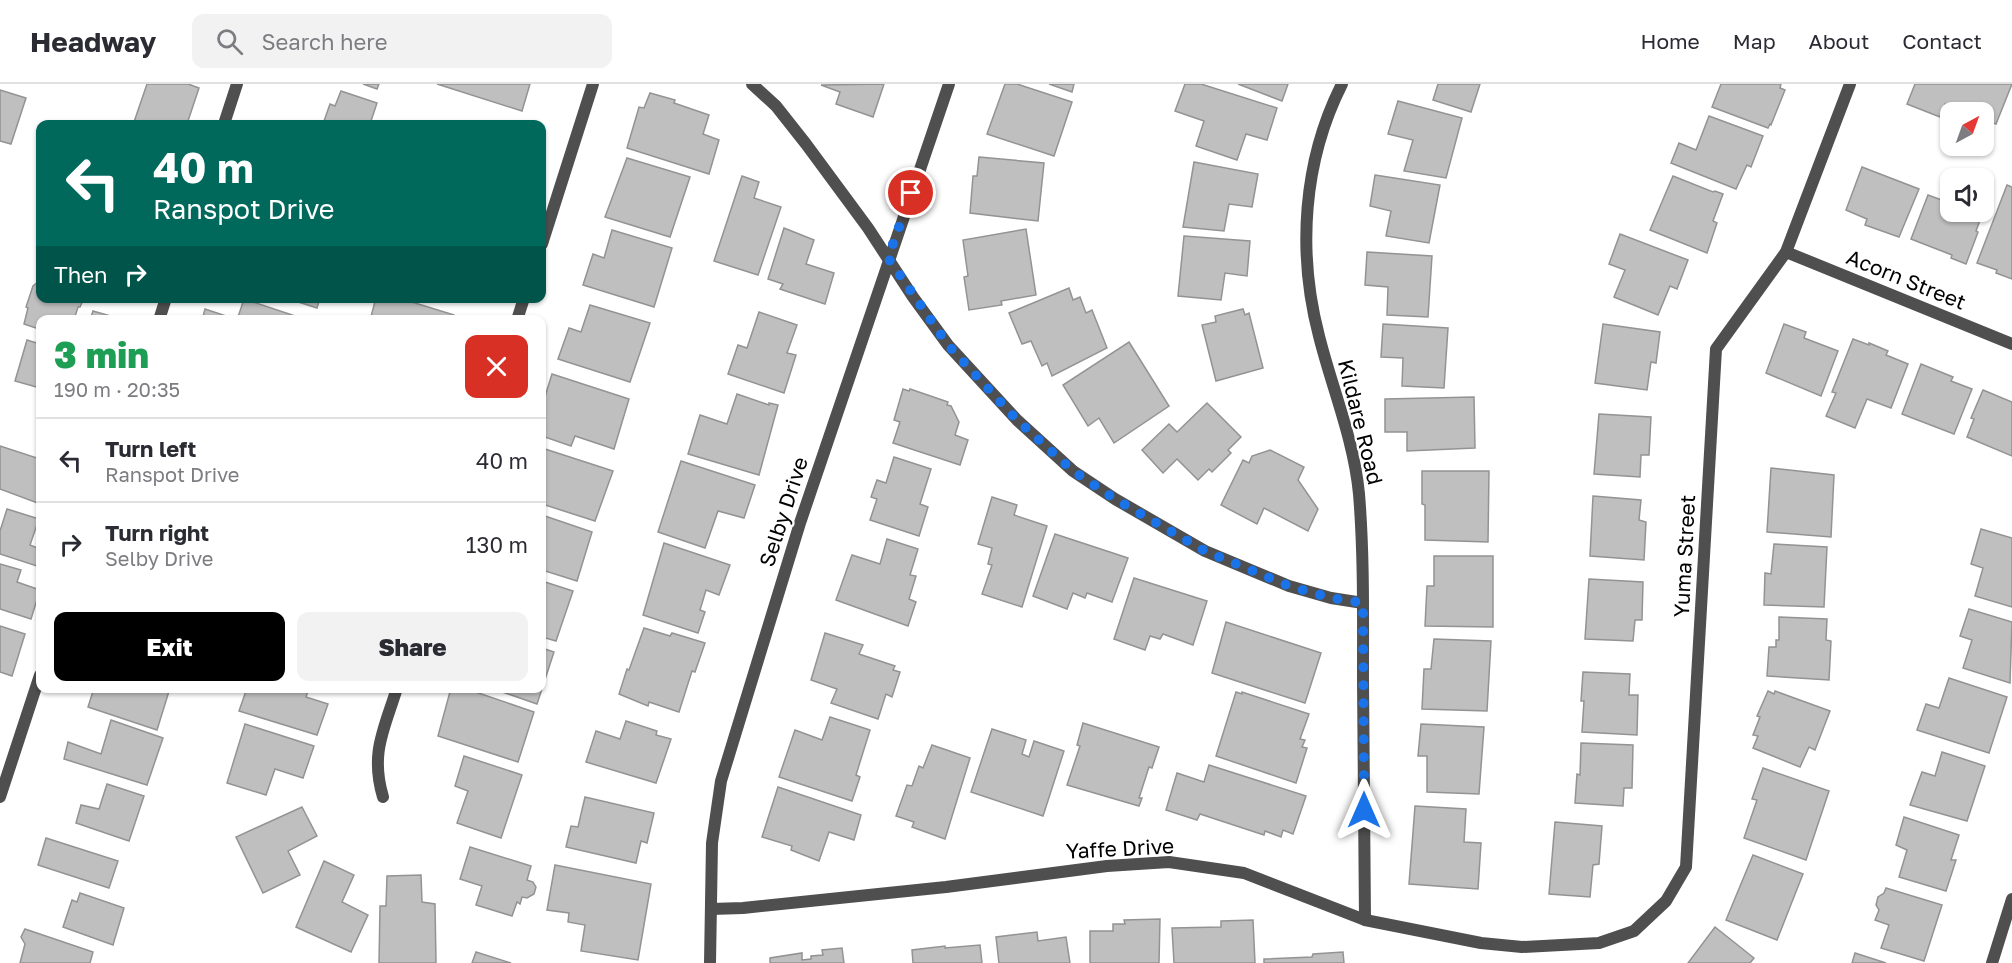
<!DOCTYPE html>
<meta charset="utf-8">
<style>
body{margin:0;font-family:"Golos Text",sans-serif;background:#f2f2f3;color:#2b2b33;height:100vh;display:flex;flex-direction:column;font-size:22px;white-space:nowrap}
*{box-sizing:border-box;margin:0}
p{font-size:20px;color:#7c7c81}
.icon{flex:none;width:33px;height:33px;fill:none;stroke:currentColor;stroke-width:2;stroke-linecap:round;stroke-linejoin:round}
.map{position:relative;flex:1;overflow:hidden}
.side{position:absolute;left:36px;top:231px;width:510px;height:378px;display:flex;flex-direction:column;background:#fff;border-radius:12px;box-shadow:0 2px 4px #0004}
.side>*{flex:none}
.top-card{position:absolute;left:36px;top:36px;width:510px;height:183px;border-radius:12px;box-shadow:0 2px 4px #0004;background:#00695c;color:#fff;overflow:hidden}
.needle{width:39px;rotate:41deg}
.buttons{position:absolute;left:1940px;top:18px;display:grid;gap:12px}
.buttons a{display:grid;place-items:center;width:54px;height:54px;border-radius:12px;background:#fff;box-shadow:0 2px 4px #0004;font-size:30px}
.pin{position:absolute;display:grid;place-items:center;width:51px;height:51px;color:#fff;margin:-26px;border:3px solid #fff;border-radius:50%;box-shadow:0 2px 6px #0007}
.me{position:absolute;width:66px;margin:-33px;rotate:0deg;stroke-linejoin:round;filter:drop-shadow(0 0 4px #0008)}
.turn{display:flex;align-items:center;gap:21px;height:126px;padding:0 18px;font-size:27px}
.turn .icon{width:78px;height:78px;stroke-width:2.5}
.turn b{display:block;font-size:42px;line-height:51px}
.then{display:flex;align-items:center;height:57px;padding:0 18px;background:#0003;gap:12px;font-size:22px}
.round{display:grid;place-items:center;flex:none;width:63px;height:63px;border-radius:12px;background:#f2f2f3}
.overview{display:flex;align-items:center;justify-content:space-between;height:102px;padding:0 18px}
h1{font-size:36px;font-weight:800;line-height:45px;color:#1e9e55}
.cta{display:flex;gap:12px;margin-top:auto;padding:12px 18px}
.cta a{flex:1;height:69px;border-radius:12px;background:#000;color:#fff;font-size:24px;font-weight:800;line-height:69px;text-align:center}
.cta a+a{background:#f2f2f3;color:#2b2b33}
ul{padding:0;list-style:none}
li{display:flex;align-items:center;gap:18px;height:84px;padding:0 18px;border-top:2px solid #e1e1e2}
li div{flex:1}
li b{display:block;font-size:22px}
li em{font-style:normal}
header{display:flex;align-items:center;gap:36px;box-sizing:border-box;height:84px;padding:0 30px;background:#fff;border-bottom:2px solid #e1e1e2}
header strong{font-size:28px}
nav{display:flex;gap:33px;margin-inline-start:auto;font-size:21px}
.search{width:420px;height:54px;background:#f2f2f3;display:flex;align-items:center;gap:15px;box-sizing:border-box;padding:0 21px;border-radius:12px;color:#7c7c81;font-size:22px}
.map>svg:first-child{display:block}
.building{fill:#bfbfbf;stroke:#939393;stroke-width:1.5}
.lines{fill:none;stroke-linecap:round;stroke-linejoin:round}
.minor{stroke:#4f4f4f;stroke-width:12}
.route{stroke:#1a73e8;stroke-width:10;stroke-dasharray:0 18}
.labels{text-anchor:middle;stroke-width:4.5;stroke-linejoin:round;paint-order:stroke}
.street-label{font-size:21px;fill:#000;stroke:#fff}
</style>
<header>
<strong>Headway</strong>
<div class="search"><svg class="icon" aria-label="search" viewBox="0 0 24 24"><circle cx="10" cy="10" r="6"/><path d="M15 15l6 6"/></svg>Search here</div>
<nav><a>Home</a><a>Map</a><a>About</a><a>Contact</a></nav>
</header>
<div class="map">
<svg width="2012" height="879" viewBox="0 0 2012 879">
<rect width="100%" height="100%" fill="#fff"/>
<g class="building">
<polygon points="147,0 188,0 199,4 187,40 142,40 134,38"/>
<polygon points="363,0 379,0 377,5"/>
<polygon points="437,0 530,0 522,27"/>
<polygon points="884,0 873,33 836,20 840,8 821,1"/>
<polygon points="1005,0 1017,0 1072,18 1054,72 987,50"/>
<polygon points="1049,0 1074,0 1072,8"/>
<polygon points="1185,0 1201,0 1277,24 1267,56 1246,50 1237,76 1196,62 1204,37 1175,27"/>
<polygon points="1238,0 1288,0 1282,17"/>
<polygon points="1438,0 1480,0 1471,28 1433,16"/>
<polygon points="1721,0 1781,0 1780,4 1785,6 1771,41 1770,40 1768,44 1712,23"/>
<polygon points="1915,0 2012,0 1996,40 1983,35 1983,28 1967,28 1945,20 1940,33 1907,20"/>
<polygon points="0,6 26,14 11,60 0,57"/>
<polygon points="341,7 377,19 370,40 323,40 330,20 335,22"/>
<polygon points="650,9 675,16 674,19 709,31 703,50 719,56 709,90 627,64 639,23 644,24"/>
<polygon points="1398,17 1462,34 1446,94 1404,87 1413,56 1388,50"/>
<polygon points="1709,32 1763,52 1751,83 1747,81 1736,105 1671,79 1679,59 1696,66"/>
<polygon points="979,73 1044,79 1038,137 970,129 973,92 977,92"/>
<polygon points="627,74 690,93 670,153 605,133"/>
<polygon points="1194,78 1258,90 1252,123 1229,120 1224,147 1183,143"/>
<polygon points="1862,83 1919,105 1899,153 1865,141 1867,135 1846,126"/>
<polygon points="1375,91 1440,101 1429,159 1386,152 1391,127 1370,122"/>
<polygon points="742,92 759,98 754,114 781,123 758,191 714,177"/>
<polygon points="1673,92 1713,108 1715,107 1723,110 1713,137 1717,139 1707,169 1650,146"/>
<polygon points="2007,101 2012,103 2012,195 1996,189 1997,186 1977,179"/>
<polygon points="1928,111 1950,119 1950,128 1971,128 1982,131 1976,147 1978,148 1966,180 1951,174 1952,171 1911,155"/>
<polygon points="784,144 814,156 806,180 834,189 825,220 780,205 783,200 768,195"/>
<polygon points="1026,145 1036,211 1001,217 1002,221 969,226 964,193 968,192 963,156"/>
<polygon points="612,146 672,164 654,223 583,201 593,170 604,174"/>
<polygon points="1620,150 1688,176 1677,205 1670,202 1658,231 1614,213 1625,186 1609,180"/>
<polygon points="1184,152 1250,157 1247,192 1225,189 1221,216 1178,212"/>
<polygon points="1367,168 1432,172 1428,233 1387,231 1388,203 1365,201"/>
<polygon points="38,198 40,199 40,214 84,214 80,223 78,223 74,236 40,236 40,249 39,245 24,240 28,224 26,223 33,202"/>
<polygon points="1069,204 1073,216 1080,213 1086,229 1092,226 1107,264 1052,292 1047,279 1042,282 1031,257 1022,260 1009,229"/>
<polygon points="286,214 320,214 317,224"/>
<polygon points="376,214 399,214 454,231 452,236 370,236"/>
<polygon points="244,215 301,234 300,236 237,236"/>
<polygon points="590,221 650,239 630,298 558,275 569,244 581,248"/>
<polygon points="205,225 229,233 228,236 202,236"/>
<polygon points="1243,225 1245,231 1249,229 1263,284 1216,297 1202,241 1216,238 1215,232"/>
<polygon points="93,227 121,235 90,236"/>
<polygon points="759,228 797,241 787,269 796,271 784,309 728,290 738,261 747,264"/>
<polygon points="1383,240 1448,244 1444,304 1402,302 1403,274 1381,273"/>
<polygon points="1603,240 1660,248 1656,279 1651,278 1647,306 1595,299"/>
<polygon points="1784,240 1806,248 1804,254 1838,267 1821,312 1766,289"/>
<polygon points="1853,255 1869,261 1869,259 1888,267 1886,271 1908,280 1891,324 1867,315 1855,344 1826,332 1836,309 1832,308"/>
<polygon points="27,256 40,260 40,304 15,297"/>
<polygon points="1129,258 1169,322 1114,359 1099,334 1088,342 1063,301"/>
<polygon points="1921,280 1953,293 1951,297 1972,305 1954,350 1902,330"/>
<polygon points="552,290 629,315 614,365 575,352 571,362 542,352 542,322"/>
<polygon points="903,305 909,307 910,305 948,318 947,321 951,322 959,338 955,351 968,356 960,381 893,359 900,338 894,336"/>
<polygon points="1983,306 2012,318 2012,372 1967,353 1974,335 1971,334"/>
<polygon points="737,310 769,321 769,319 778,321 759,391 688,370 700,331 727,340"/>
<polygon points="1474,313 1475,364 1407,367 1407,348 1385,348 1385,315"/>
<polygon points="1207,319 1241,353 1228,366 1231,369 1212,388 1209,385 1198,396 1177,375 1163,389 1142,366 1169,340 1177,348"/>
<polygon points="1599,330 1651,333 1649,371 1641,371 1640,393 1594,390"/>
<polygon points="0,362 40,375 40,420 0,405"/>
<polygon points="542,364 613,387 595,437 542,420"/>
<polygon points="1270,366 1304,383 1298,396 1318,425 1308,447 1264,424 1257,440 1221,421 1243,376 1249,379 1252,372"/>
<polygon points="894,373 931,385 920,420 928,423 919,452 870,436 877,415 871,413 877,396 886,399"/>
<polygon points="681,377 755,401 744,434 718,427 705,464 658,448"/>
<polygon points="1771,384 1834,391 1831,453 1767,448"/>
<polygon points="1422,387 1489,387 1488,458 1425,456 1425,421 1422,420"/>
<polygon points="1593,412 1641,416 1639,436 1646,438 1644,476 1590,472"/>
<polygon points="992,413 1017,421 1014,431 1047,442 1022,523 982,510 992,481 988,480 992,464 978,460"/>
<polygon points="7,425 39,435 30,461 40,465 40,483 0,470 0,447"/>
<polygon points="542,431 592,448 577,497 542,486"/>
<polygon points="1981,445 2012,454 2012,523 1975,512 1983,484 1971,480"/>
<polygon points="1055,450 1128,474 1112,518 1087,509 1085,514 1073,509 1067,525 1033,512"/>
<polygon points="887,455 918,465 910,491 916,492 909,515 916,518 908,542 836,516 852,471 880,480"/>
<polygon points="664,459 730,481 719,511 706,506 700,526 705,528 698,549 643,531"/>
<polygon points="1774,460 1827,463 1824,523 1764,521 1765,489 1771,490"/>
<polygon points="1434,472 1493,472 1493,543 1425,542 1427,502 1434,502"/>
<polygon points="0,480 21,486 17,498 40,506 31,535 0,525"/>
<polygon points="1134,494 1207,517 1193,561 1163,550 1160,555 1150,552 1145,566 1114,555"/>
<polygon points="1589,495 1643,498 1642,536 1635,536 1633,557 1585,555"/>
<polygon points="542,497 573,507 556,557 542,553"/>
<polygon points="1969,525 2012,538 2010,599 1963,584 1972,556 1960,552"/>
<polygon points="1779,533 1827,535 1826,556 1831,557 1829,596 1767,592 1769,563 1776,563 1776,556 1779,556"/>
<polygon points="1226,538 1321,569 1305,619 1212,589"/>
<polygon points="0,542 25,550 12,592 0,588"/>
<polygon points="644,544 670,552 672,549 705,559 695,588 692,587 679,628 649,618 648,622 619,610 627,585 629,586"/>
<polygon points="825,549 863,561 859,570 895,582 893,586 900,588 892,613 886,610 878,635 831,619 837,605 811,596"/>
<polygon points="1434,555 1491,557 1487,627 1422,625 1424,585 1431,585"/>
<polygon points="542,564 554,568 537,620 491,604 542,604"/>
<polygon points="1583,588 1630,590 1629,611 1638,611 1637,651 1582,648 1584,617 1581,617"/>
<polygon points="1949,594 2007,613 1989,669 1917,646 1926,620 1939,624"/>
<polygon points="94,604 170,604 157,646 88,623"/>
<polygon points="247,604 309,604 306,613 328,620 317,651 239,627"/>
<polygon points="451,604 464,604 534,628 518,678 438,652"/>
<polygon points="1768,607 1774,610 1775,607 1830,627 1815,666 1809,663 1800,683 1753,664 1758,652 1753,651 1760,633 1757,632"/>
<polygon points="1236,608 1242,610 1242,608 1309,630 1300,655 1305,656 1302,663 1307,664 1296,699 1216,672"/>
<polygon points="830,633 870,646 856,691 860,693 852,717 779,693 795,646 822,656"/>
<polygon points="111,636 163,654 147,701 64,675 68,658 101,670"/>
<polygon points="626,637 657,647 656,651 671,655 656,699 586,678 596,647 620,655"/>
<polygon points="1083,639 1159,663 1152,684 1149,683 1139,714 1142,714 1139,722 1067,701 1080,662 1077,661"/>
<polygon points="245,640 314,662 303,694 275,685 266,711 227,699"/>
<polygon points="1421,640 1484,643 1479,710 1427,708 1427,672 1418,672"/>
<polygon points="992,645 1026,656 1022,670 1029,673 1034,657 1064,667 1043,732 971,708"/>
<polygon points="1581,659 1633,661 1632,704 1624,704 1623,722 1575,719 1577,690 1580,691"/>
<polygon points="932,661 970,674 945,755 912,743 914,738 896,732 907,701 912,702 919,682 923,684"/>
<polygon points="1942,668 1985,682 1967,737 1910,721 1922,688 1935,692"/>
<polygon points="464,672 522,691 501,754 457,739 468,707 455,702"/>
<polygon points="1209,681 1306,712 1293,750 1283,746 1281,753 1265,747 1264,751 1200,730 1197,736 1166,726 1177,689 1204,698"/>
<polygon points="1763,684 1829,707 1806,776 1744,754 1757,716 1752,715"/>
<polygon points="107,700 144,712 129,757 76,739 81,721 99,725"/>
<polygon points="778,703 861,731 854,756 829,748 819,777 791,766 792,762 762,753"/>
<polygon points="585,713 654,729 647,759 641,757 636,779 566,763 571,742 578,743"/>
<polygon points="1415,722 1466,725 1464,758 1481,759 1478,805 1409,800"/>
<polygon points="302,723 317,752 288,767 300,791 263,809 236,753"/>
<polygon points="1904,733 1959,751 1951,776 1956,776 1946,807 1899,793 1907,766 1896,761"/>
<polygon points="1555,738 1602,742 1599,780 1593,781 1590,813 1549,810"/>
<polygon points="46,754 118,777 109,804 38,781"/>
<polygon points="470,763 531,782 527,796 533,798 536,803 534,810 527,814 522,813 520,820 517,818 512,832 476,821 482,802 460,795"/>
<polygon points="1753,771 1803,790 1777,856 1726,836"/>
<polygon points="324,777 354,791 342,818 368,831 351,868 296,843"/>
<polygon points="555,781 651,800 638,876 581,867 585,841 568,838 569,829 547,826"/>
<polygon points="421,791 422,818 435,820 436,879 379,879 380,822 386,822 387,792"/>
<polygon points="1886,804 1942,821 1924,877 1881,864 1889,841 1875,836 1879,826 1876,821 1878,813 1884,809"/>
<polygon points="80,809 124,824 113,861 63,843 72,816 77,818"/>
<polygon points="1160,835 1159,879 1090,879 1090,847 1113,847 1113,840 1125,840 1124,836"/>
<polygon points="1253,836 1255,879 1174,879 1172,844 1221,843 1221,837"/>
<polygon points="1715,843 1754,874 1750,879 1688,879"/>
<polygon points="25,845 93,868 90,879 20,879 25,860 21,853"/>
<polygon points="1037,848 1038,857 1066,853 1070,879 999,879 996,853"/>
<polygon points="980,861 982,879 913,879 912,866 945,862 945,864"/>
<polygon points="842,864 844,879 770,879 770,874 802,869 802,876 811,875 811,872 823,871 822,866"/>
<polygon points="476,868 511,879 472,879"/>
<polygon points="1343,868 1344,879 1264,879 1264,875 1312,873 1313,870"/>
<polygon points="1855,869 1886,879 1852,879"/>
</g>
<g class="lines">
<g class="minor">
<polyline points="752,0 776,22 806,60 868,144 913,213 948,261 1017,336 1073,387 1115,415 1205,467 1289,502 1331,514 1363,519"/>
<path d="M 1342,0 C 1303,77 1297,168 1319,252 C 1332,304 1354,356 1359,410 C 1364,471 1363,534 1363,596 C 1364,676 1365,756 1365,836"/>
<polyline points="224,40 237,0"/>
<polyline points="542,160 593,0"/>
<polyline points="1786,168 2012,260"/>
<polyline points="159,236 166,214"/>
<polyline points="517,236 524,214"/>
<polyline points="0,713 40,591"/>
<path d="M 383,713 C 370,669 384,646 397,604"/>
<polyline points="711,825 743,824 946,803 1107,782 1169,778 1244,789 1365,836 1481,859 1522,863 1599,859 1634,847 1666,817 1686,783 1716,265 1786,168 1850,0"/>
<polyline points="710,879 712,759 721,697 800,439 949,0"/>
<polyline points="1992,879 2012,815"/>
</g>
</g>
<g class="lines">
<polyline class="route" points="911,109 888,174 948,261 1017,336 1073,387 1115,415 1205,467 1289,502 1331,514 1363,519 1364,726"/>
</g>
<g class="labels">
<g class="street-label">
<text transform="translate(1906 196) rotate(22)" y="7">Acorn Street</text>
<text transform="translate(1360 338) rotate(76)" y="7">Kildare Road</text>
<text transform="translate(784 428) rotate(-72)" y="7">Selby Drive</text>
<text transform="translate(1685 472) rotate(-87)" y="7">Yuma Street</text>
<text transform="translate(1120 765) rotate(-3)" y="7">Yaffe Drive</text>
</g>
</g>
</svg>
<div class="buttons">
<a><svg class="needle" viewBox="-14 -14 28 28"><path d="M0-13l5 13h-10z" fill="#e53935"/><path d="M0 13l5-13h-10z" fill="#7c7c81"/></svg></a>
<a><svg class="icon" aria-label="sound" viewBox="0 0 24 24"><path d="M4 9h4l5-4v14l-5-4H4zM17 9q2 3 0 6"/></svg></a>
</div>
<div class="pin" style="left:911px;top:109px;background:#d93025"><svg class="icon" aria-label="arrive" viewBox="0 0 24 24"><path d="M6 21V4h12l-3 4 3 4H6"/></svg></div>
<svg class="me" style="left:1364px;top:726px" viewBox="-20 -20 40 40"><path d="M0-17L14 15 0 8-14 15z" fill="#1a73e8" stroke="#fff" stroke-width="4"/></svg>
<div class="top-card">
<div class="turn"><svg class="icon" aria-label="left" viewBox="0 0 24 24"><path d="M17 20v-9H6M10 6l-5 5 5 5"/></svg><div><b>40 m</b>Ranspot Drive</div></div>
<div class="then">Then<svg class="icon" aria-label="right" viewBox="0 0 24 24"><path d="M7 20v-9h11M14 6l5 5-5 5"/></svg></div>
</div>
<section class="side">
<div class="overview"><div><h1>3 min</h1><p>190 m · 20:35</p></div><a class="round" style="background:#d93025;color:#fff"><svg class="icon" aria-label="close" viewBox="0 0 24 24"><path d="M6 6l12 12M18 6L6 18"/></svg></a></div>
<ul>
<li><svg class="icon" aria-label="left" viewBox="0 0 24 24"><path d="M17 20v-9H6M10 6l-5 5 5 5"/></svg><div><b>Turn left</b><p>Ranspot Drive</p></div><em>40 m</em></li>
<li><svg class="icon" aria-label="right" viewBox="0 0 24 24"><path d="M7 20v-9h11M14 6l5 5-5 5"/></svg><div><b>Turn right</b><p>Selby Drive</p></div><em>130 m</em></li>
</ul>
<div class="cta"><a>Exit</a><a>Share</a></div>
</section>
</div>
